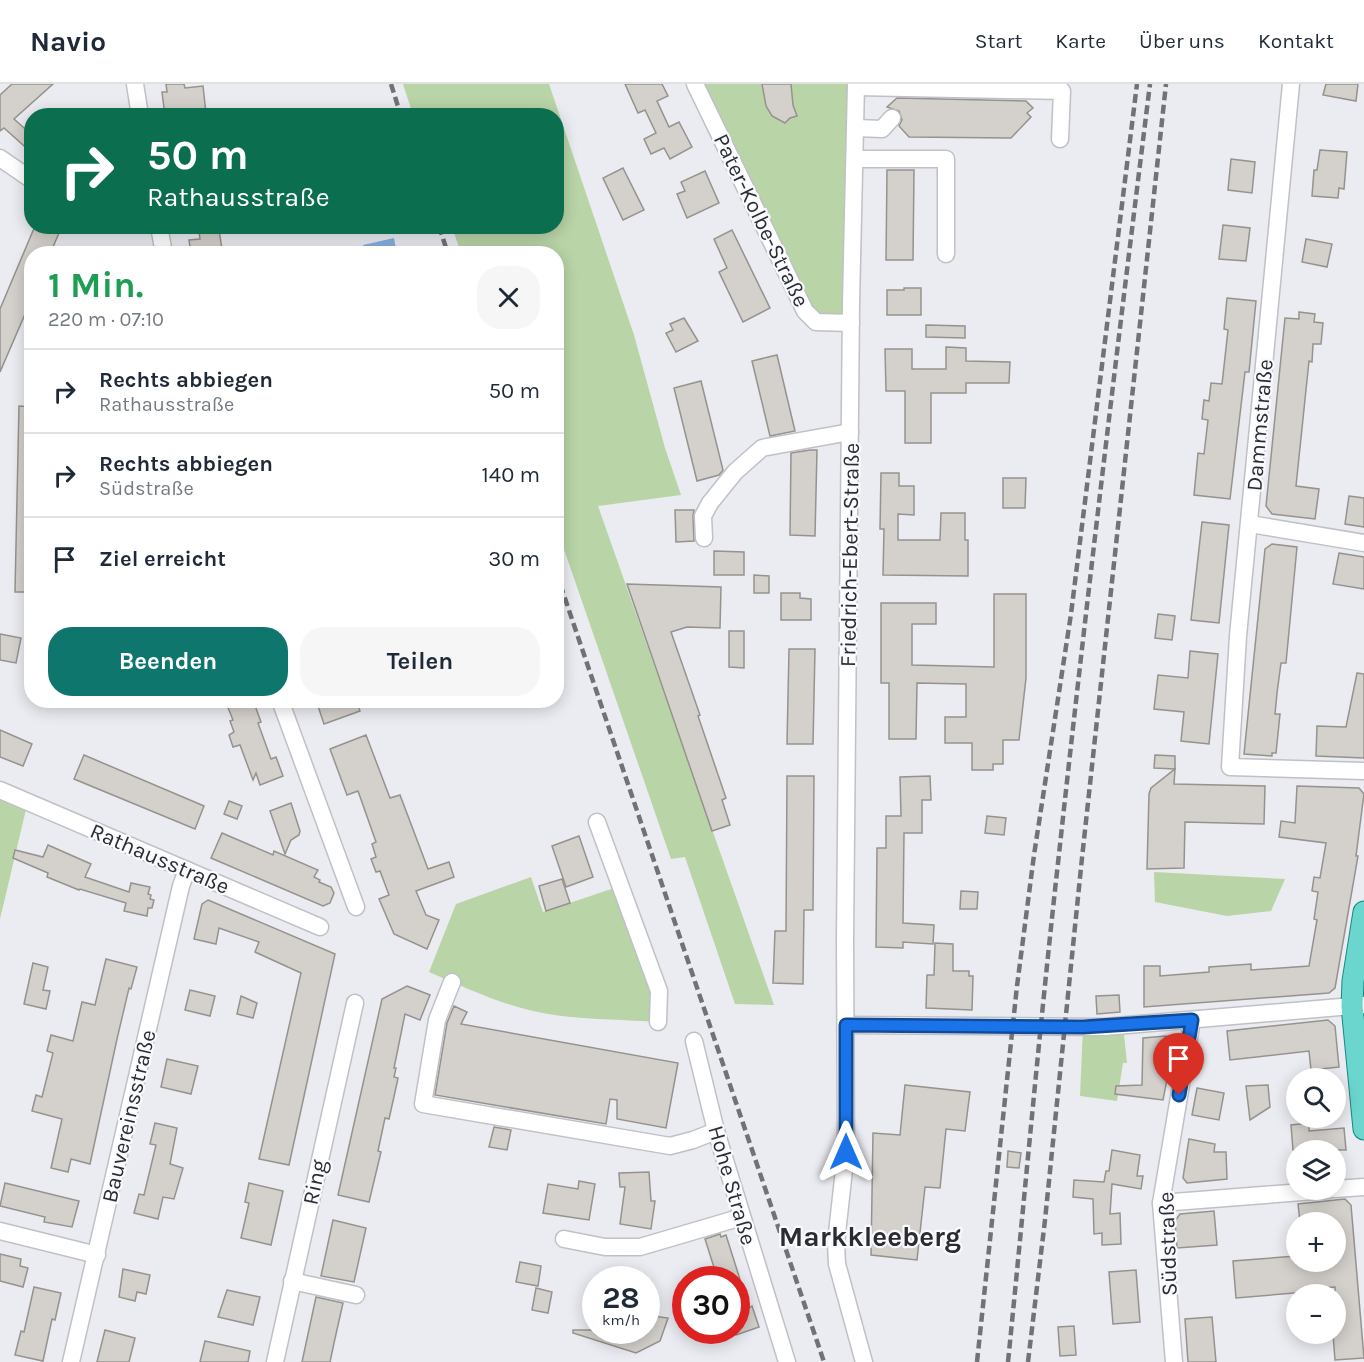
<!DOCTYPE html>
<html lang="de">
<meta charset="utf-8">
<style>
body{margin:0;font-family:Karla,sans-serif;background:#f6f6f7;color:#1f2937;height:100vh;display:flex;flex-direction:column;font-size:22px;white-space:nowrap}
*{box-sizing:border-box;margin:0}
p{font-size:20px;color:#747a83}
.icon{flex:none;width:33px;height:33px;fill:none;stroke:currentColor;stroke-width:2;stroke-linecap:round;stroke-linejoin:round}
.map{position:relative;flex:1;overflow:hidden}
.sheet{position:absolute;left:24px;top:162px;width:540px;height:462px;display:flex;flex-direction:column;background:#fff;border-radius:24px;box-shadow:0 3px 15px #0003}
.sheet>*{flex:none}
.guide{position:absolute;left:24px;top:24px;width:540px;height:126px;border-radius:24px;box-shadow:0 3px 15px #0003;background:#0b6e4f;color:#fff;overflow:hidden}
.controls{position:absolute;left:1286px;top:984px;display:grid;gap:12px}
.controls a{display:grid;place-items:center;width:60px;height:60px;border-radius:50%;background:#fff;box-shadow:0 3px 15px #0003;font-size:30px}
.speed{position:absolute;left:582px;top:1182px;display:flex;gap:12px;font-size:30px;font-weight:700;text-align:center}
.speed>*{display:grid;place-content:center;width:78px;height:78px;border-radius:50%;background:#fff;box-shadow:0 3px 15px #0003;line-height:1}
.speed small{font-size:15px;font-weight:400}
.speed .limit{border:9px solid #d22;background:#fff;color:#111}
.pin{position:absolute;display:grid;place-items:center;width:51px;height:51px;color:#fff;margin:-62px -26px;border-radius:50% 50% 50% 0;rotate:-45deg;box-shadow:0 0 6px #0007}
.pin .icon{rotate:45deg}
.me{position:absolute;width:66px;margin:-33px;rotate:0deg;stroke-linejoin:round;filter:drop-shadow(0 0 4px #0008)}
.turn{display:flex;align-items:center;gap:21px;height:126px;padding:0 24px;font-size:27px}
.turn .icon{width:78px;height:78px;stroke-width:2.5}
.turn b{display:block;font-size:42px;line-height:51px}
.round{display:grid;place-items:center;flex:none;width:63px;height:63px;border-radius:24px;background:#f6f6f7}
.headline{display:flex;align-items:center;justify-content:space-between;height:102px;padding:0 24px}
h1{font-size:36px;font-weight:700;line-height:45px;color:#1e9e55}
.action{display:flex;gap:12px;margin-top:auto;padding:12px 24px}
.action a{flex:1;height:69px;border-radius:24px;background:#0f766e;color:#fff;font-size:24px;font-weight:700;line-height:69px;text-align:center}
.action a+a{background:#f6f6f7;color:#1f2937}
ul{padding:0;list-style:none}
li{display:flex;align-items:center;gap:18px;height:84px;padding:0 24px;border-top:2px solid #e0e1e3}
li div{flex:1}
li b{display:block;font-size:22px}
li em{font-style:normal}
header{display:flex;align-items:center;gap:36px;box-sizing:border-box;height:84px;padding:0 30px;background:#fff;border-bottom:2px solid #e0e1e3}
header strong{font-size:28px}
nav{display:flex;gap:33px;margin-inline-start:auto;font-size:21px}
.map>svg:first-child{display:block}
.green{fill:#b9d4a7}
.water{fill:#84b1e2}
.building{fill:#d4d0cc;stroke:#96928e;stroke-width:1.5}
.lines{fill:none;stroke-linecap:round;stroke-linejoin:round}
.minor-casing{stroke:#bfc1c6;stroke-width:19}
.major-casing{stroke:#158881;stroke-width:23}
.minor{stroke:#fff;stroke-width:16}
.major{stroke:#6bd6ce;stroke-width:21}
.rail{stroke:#717275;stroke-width:4.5;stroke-dasharray:9 4.5;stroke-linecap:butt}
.route-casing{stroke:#114b97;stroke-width:15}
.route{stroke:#1a73e8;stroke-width:10}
.labels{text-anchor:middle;stroke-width:4.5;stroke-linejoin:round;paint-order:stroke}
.street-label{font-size:22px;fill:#2c2c2e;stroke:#f8faff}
.district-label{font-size:28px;font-weight:bold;fill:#2c2c2e;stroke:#f8faff}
</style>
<header>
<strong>Navio</strong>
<nav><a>Start</a><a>Karte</a><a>Über uns</a><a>Kontakt</a></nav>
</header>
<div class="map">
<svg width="1364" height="1278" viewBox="0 0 1364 1278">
<rect width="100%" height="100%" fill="#eaecf1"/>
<g class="green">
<polygon points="403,0 549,0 634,251 665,364 681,411 598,422 774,921 735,920 685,773 671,775 557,445 556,170 461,169 452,143 556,142 556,32 413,31"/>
<polygon points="695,0 856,0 851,239 820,239"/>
<polygon points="0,706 28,717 0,835"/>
<polygon points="1154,788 1285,795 1271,827 1227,832 1155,818"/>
<path d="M 531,793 L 543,828 L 620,802 L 659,907 L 658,938 C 617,935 573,936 533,927 C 497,919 462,902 429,888 L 456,820 Z"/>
<polygon points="1123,941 1127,979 1123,979 1117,1017 1080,1012 1083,943"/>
</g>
<polygon class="water" points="394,154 396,165 365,169 363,161"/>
<g class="building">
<polygon points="12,0 53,0 14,35 32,51 32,69 4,44 0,47 0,11"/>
<polygon points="166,0 184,0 185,4 203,2 206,29 165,32 162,8 167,8"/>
<polygon points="625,0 662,0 668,12 657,17 669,43 679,38 692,63 670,75 664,64 651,70 644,55 656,49 645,26 638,29"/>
<polygon points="762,0 791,0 793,21 797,32 790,34 785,39 772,32 766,22"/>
<polygon points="1326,0 1358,0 1356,17 1323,11"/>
<polygon points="897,14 1026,17 1033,24 1027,29 1031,33 1011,54 909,53 899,42 902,36 899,27 887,23"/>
<polygon points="1320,66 1347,68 1344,105 1339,104 1338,114 1312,112 1314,86 1317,86"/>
<polygon points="1231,75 1255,78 1252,109 1228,106"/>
<polygon points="623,84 644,126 623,136 603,94"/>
<polygon points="887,86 914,86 913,176 886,176"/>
<polygon points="705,87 719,119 687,134 677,110 685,107 681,98"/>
<polygon points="1223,141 1250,144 1246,177 1219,175"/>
<polygon points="35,142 62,142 50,170 32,170 32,214 0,288 0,225"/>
<polygon points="219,146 222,165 213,166 213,170 191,170 189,156 200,155 199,148"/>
<polygon points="732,146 770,224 743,238 719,188 727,184 714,155"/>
<polygon points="1306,155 1332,160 1327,183 1302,178"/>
<polygon points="904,204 921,204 921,231 887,231 887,206 904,206"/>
<polygon points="1227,214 1256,217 1249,288 1245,288 1230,415 1194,411 1198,369 1204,370 1208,336 1202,335 1204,316 1209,317 1211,299 1222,300 1228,246 1224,245"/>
<polygon points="1299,228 1315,230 1314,238 1323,239 1321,260 1313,260 1312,278 1309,277 1296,402 1319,405 1315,435 1272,430 1266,422 1285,234 1299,235"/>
<polygon points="684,234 698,257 676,268 666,249 673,246 670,240"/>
<polygon points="926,241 965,242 965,254 926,253"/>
<polygon points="946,263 966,264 966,277 1010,278 1009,299 966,299 966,309 931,309 931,359 905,359 905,307 886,307 885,265 912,265 912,285 946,285"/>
<polygon points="777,271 795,347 770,352 752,277"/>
<polygon points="701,297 723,386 719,391 697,397 674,304"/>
<polygon points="19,322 32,323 32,508 15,508"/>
<polygon points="810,366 817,366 815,452 790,451 791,369"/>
<polygon points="881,389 899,389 899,402 914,402 914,431 898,430 898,456 940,456 941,429 965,429 965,456 968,456 968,492 883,491 884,445 880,445"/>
<polygon points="1003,394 1026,394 1025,424 1003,424"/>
<polygon points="1349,412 1364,414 1364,443 1345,440"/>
<polygon points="675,426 694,426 693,432 694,457 676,458"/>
<polygon points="1202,438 1229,441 1219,539 1191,536"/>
<polygon points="1272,460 1297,463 1286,579 1281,579 1277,609 1275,630 1280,630 1276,669 1272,669 1272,672 1244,670 1265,465"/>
<polygon points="714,467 744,468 744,491 714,491"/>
<polygon points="1339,469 1364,473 1364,505 1333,500"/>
<polygon points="754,491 769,492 769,509 754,509"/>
<polygon points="627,500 721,503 720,544 687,543 671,548 700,631 698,632 726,714 722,716 730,741 712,747"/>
<polygon points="781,509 800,509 800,514 811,515 811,536 781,536"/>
<polygon points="994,510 1026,510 1026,594 1019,656 1003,656 1003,680 993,680 993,686 972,686 972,659 945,659 945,633 966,633 966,600 917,599 916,655 889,655 889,599 881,599 881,519 936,519 936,540 912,540 912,581 994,583"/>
<polygon points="1158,530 1175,532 1172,556 1155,554"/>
<polygon points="729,547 744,547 744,584 729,583"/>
<polygon points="0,550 21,554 16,579 0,576"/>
<polygon points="789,565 815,565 813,660 787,660"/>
<polygon points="1190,567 1218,570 1209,660 1181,657 1184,628 1154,625 1158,591 1188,594"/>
<polygon points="1357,589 1364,590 1364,674 1316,672 1317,642 1346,643"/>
<polygon points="225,616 253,616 261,638 258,639 271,675 276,673 283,692 260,701 256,689 253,696 240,661 233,663 229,651 234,648 230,637 233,636"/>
<polygon points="316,616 356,616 360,627 324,640"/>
<polygon points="0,646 32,660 23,682 0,673"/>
<polygon points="366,651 390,714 400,711 428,785 449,778 454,793 416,807 426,831 439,836 427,865 394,850 379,815 389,811 380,787 376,788 371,775 376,773 372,760 376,758 358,707 347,711 330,665"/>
<polygon points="84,671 204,722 195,745 74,695"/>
<polygon points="1155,671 1175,672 1175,685 1154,684"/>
<polygon points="1175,685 1174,700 1265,702 1264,740 1185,738 1184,784 1147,785 1149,710 1151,704"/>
<polygon points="787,692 814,692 813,826 804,826 803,900 773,899 775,847 786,847"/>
<polygon points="930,692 931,716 922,716 922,749 904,749 903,839 934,841 933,860 903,858 903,864 876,863 877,764 886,764 886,732 901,732 900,693"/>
<polygon points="1297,702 1359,704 1364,710 1356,772 1358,772 1335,904 1329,909 1144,923 1144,882 1160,882 1160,892 1209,888 1209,883 1251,880 1251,886 1309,882 1317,836 1314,835 1318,808 1312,807 1314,793 1320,794 1326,759 1279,753 1281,737 1295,739"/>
<polygon points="229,717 242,722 237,735 224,730"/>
<polygon points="291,719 300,747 299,751 291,756 285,770 270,727"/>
<polygon points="987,732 1006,734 1004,751 985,749"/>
<polygon points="222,749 273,771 274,767 318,786 314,793 320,796 319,798 331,803 334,809 330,819 323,822 211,774"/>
<polygon points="579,752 593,793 566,803 552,762"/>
<polygon points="48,761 91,780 85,793 129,808 131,799 150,803 148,810 151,811 150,815 154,816 152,824 148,824 147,832 124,827 126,819 80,805 79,806 47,793 48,789 13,774 15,766 43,773"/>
<polygon points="562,795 570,819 546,827 539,802"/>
<polygon points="961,807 978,808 977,825 960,825"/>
<polygon points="208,816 335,870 289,1081 259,1075 301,889 255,868 259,858 219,844 216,860 194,855 202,820"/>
<polygon points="935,859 953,860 953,887 969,887 969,892 973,892 972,926 926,924 927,891 934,891"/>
<polygon points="106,875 137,883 131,905 129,904 117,955 90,1080 71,1075 68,1088 51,1084 62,1035 32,1027 36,1011 42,1013 53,969 47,967 51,951 73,957 82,918 95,921"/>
<polygon points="33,879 48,883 43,906 50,907 46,925 24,920"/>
<polygon points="407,902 430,911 420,936 405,930 394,984 396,984 394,993 398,994 397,999 389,1035 385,1034 378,1067 381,1068 369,1118 338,1111 382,915"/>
<polygon points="190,906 215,912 210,932 185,926"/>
<polygon points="1119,911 1120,928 1097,930 1096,912"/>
<polygon points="241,912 257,919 253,934 237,930"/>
<polygon points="454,922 467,928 461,940 678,979 666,1044 617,1035 617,1016 610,1015 606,1040 435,1011 447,939"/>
<polygon points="1328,936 1335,942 1339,983 1311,986 1309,967 1230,976 1227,947"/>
<polygon points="1166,952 1172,955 1174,960 1163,1016 1115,1010 1116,1002 1142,1001 1143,954"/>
<polygon points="167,975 198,982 191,1010 161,1003"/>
<polygon points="905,1001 970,1008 965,1047 946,1045 940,1104 925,1103 917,1176 871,1171 873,1049 900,1051"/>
<polygon points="1268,1001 1270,1023 1250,1036 1246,1002"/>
<polygon points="1197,1004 1224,1009 1219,1036 1192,1031"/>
<polygon points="155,1039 177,1044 170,1080 183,1084 174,1115 163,1113 158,1135 134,1129 139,1110 144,1111 156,1061 150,1060"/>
<polygon points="1309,1039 1309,1047 1344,1044 1346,1066 1293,1066 1291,1041"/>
<polygon points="494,1043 511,1046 507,1066 489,1063"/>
<polygon points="1189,1055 1215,1060 1214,1068 1226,1068 1227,1095 1187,1099 1183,1094"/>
<polygon points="1112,1066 1140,1071 1137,1092 1143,1092 1141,1105 1112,1100 1110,1130 1120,1129 1121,1160 1102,1161 1102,1149 1094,1150 1093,1115 1073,1113 1074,1096 1104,1098 1106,1087 1109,1087"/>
<polygon points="1008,1067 1021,1069 1019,1084 1007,1083"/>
<polygon points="649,1088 651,1117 655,1117 651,1145 620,1140 625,1103 620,1103 619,1089"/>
<polygon points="579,1097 595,1100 589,1136 543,1129 548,1100 578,1105"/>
<polygon points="5,1099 79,1117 72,1143 44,1138 45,1133 0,1122"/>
<polygon points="249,1099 283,1107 271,1161 241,1154 249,1119 245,1118"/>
<polygon points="1345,1115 1351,1121 1364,1274 1335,1276 1333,1250 1335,1250 1335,1203 1306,1205 1306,1208 1236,1214 1233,1177 1296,1172 1296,1178 1335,1178 1335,1138 1300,1138 1298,1120"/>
<polygon points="1214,1127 1217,1161 1177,1164 1175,1137 1180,1130"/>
<polygon points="333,1136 366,1144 354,1198 321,1192"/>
<polygon points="720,1150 721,1153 726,1151 749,1224 752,1222 759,1243 736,1251 736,1196 718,1196 705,1155"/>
<polygon points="0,1170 21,1175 20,1182 28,1184 23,1203 0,1197"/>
<polygon points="520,1178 541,1182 538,1202 516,1198"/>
<polygon points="123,1185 150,1191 146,1210 137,1208 135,1217 119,1213"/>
<polygon points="1136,1186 1140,1238 1113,1240 1109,1188"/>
<polygon points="34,1203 61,1209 55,1236 52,1235 43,1277 15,1271 21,1247 24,1248"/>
<polygon points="536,1204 552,1208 548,1229 532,1226"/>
<polygon points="227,1206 260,1213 253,1241 218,1233"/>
<polygon points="316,1213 343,1219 334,1259 330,1278 302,1278"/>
<polygon points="646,1231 668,1234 660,1257 636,1269 573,1249 573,1246 646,1246"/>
<polygon points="1212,1233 1216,1278 1188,1278 1185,1235"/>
<polygon points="1074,1242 1076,1271 1060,1272 1058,1243"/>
<polygon points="105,1246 135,1254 129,1278 97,1278"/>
<polygon points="205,1257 250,1267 248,1278 200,1278"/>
</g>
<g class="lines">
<g class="minor-casing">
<g id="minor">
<polyline points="135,0 140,32"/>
<polyline points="695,0 805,227 816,238 851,239"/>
<polyline points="856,0 851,219 845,855 846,1068 836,1158 837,1180 864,1278"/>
<polyline points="1291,0 1238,552 1230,683 1364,687"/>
<polyline points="856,3 1062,7 1060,55"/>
<polyline points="856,44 882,45 892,34"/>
<polyline points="0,74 32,96"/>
<polyline points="855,75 946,75 946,170"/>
<polyline points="159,142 164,170"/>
<polyline points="1250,440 1364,459"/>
<polyline points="704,454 703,432 710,419 735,388 762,364 850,348"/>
<polyline points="280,616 356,823"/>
<polyline points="0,706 320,843"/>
<polyline points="597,738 659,907 658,938"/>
<polyline points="452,898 437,936 423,1020 670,1062 693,1056 716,1047"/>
<polyline points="846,941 1104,943 1364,921"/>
<polyline points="694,957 716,1047 787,1278"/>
<polyline points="1335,1105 1364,1103"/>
<polyline points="1161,1119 1328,1106"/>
<polyline points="0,1147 97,1171"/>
<polyline points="564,1155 605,1163 640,1163 742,1133"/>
<polyline points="292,1197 356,1211"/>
<polyline points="71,1278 181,802 187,786"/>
<polyline points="275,1278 355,919"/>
<polyline points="1174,1278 1161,1119 1192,936"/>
</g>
</g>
<g class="major-casing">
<polyline id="major" points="1364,828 1353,897 1352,922 1364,1045"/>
</g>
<use href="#minor" class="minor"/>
<use href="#major" class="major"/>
<g class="rail">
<polyline points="391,0 401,32"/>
<polyline points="439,142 448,170"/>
<polyline points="556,488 824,1278"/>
<polyline points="977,1278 1017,902 1034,771 1071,530 1137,0"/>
<path d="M 1008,1278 C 1025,1109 1040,939 1059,770 C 1087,513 1118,257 1150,0"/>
<polyline points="1028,1278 1045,1136 1082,774 1166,0"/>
</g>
</g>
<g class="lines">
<g class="route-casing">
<polyline id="route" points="846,1068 846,941 1083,943 1192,936 1179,1011"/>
</g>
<use href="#route" class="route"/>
</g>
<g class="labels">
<g class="street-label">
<text transform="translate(762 136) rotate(64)" y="8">Pater-Kolbe-Straße</text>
<text transform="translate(1259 341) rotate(-85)" y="8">Dammstraße</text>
<text transform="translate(849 471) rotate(-89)" y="8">Friedrich-Ebert-Straße</text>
<text transform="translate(160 774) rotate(23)" y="8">Rathausstraße</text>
<text transform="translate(128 1032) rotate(-77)" y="8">Bauvereinsstraße</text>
<text transform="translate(314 1098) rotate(-78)" y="8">Ring</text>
<text transform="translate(733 1101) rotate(74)" y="8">Hohe Straße</text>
<text transform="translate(1167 1160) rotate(-92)" y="8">Südstraße</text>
</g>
<g class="district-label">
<text x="870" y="1162">Markkleeberg</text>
</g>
</g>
</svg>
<div class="controls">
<a><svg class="icon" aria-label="search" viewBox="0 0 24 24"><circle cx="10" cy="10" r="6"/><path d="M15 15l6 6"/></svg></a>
<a><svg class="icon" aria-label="layers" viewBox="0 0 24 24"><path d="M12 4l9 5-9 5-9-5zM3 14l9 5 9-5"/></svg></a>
<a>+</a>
<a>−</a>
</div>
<div class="speed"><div>28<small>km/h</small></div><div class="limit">30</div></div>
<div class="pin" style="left:1179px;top:1011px;background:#d93025"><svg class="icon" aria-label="arrive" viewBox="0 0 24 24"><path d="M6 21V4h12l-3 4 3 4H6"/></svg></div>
<svg class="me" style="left:846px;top:1068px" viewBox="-20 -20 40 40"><path d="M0-17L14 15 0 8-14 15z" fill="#1a73e8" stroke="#fff" stroke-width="4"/></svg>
<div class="guide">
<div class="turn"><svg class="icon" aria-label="right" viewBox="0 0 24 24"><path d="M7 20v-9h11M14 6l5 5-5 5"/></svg><div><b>50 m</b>Rathausstraße</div></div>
</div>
<section class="sheet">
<div class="headline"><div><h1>1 Min.</h1><p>220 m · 07:10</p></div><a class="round"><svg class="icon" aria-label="close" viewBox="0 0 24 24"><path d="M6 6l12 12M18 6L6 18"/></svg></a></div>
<ul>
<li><svg class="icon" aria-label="right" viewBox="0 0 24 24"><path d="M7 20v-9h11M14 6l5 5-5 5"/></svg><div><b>Rechts abbiegen</b><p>Rathausstraße</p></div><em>50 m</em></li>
<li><svg class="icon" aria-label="right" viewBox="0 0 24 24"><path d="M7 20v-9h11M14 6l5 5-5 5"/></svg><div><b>Rechts abbiegen</b><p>Südstraße</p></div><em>140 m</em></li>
<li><svg class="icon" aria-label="arrive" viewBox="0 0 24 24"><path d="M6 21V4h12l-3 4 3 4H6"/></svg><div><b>Ziel erreicht</b></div><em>30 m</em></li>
</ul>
<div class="action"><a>Beenden</a><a>Teilen</a></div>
</section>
</div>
